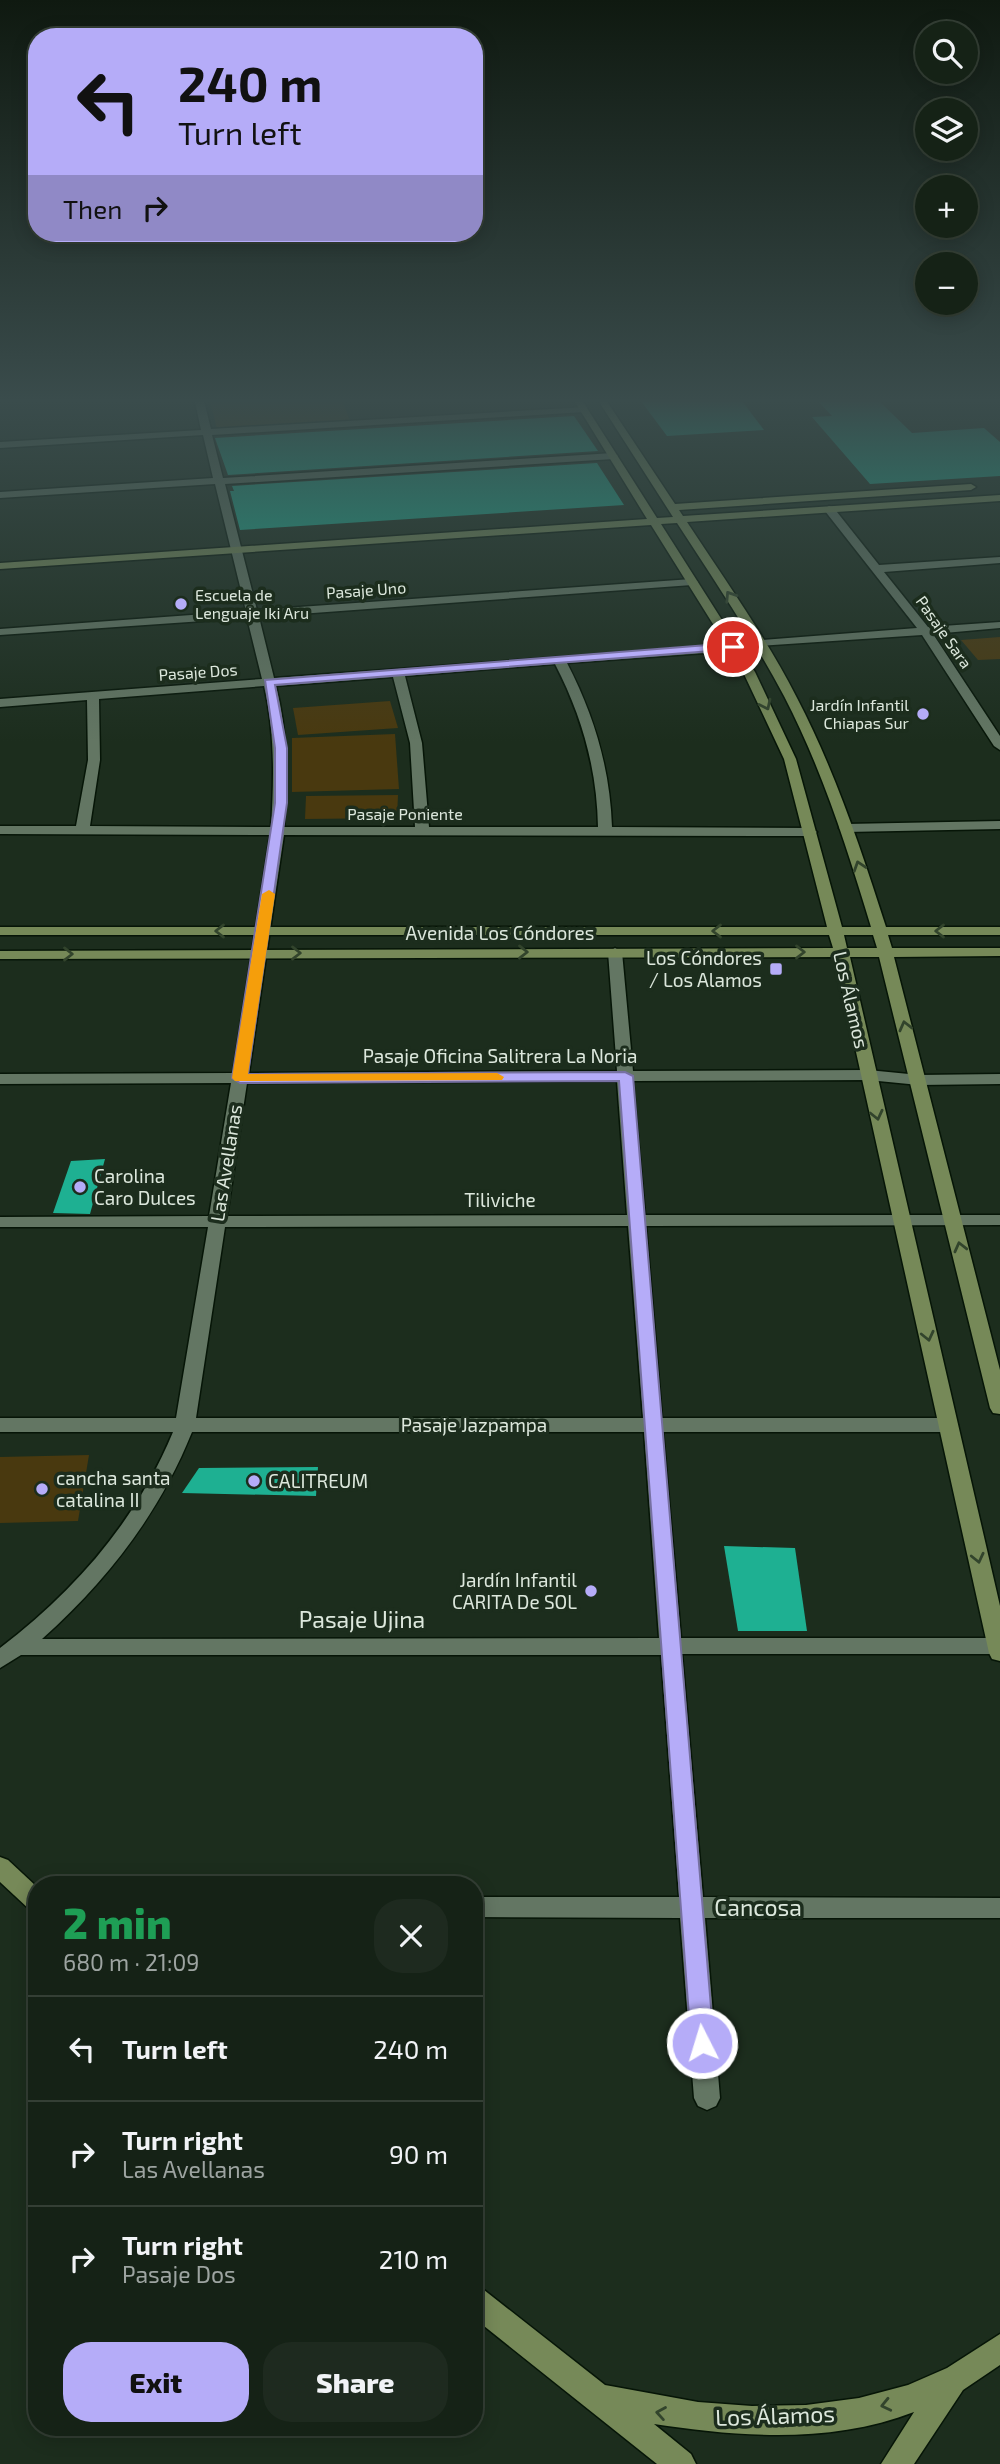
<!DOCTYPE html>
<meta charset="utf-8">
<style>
body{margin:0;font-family:"Exo 2",sans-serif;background:#1e2a1f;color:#f1f3f6;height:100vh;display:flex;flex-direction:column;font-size:26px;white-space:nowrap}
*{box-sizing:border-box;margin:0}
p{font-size:23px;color:#9da4a1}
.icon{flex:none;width:38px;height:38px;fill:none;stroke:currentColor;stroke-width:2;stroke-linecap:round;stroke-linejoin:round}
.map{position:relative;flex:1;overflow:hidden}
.details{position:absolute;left:28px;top:1876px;width:455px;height:560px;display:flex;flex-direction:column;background:#152216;border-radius:28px;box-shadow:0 4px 18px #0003,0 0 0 2px #343f35}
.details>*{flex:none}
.hud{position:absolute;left:28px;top:28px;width:455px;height:214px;border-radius:28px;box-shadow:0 4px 18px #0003,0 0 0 2px #343f35;background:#b5acf8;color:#111;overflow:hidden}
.tools{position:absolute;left:915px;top:21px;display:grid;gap:14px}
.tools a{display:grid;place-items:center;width:63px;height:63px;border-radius:50%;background:#152216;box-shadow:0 4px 18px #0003,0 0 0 2px #343f35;font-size:35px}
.pin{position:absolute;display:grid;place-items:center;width:60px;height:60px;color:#fff;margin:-30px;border:4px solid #fff;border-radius:50%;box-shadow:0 2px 7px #0007}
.me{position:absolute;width:77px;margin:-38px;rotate:355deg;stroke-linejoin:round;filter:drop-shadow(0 0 5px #0008)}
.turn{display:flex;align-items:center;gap:24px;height:147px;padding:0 35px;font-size:32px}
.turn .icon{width:91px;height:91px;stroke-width:2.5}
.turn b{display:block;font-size:49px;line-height:60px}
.then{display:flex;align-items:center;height:66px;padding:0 35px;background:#0003;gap:14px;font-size:26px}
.round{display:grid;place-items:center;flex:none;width:74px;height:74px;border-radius:28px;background:#1e2a1f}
.overview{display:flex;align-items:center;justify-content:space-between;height:119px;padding:0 35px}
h1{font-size:42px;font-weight:800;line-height:52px;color:#1e9e55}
.cta{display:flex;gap:14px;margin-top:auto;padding:14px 35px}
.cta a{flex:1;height:80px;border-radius:28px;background:#b5acf8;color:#111;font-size:28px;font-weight:800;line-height:80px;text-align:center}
.cta a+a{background:#1e2a1f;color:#f1f3f6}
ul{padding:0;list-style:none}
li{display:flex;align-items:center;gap:21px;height:105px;padding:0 35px;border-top:2px solid #343f35}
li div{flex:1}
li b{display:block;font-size:26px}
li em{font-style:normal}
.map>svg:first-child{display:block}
.green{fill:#49390f}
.building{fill:#1eb092}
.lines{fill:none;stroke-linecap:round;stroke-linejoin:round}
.street-casing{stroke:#061507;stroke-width:3}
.secondary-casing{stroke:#061507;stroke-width:3}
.street{fill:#637663;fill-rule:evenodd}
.secondary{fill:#768958;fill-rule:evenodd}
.oneway{stroke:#32442c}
.route{fill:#b5acf8;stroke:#7670a1;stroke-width:2}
.slow{fill:#f59e0b}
.poi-dot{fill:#b5acf8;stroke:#1c2d1d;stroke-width:2.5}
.labels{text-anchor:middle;stroke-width:7;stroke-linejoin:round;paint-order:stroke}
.far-street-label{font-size:16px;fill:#dce7dc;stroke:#1c2d1d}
.far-poi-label{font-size:16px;fill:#dce7dc;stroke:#1c2d1d;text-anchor:start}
.street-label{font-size:19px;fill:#dce7dc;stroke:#1c2d1d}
.poi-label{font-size:19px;fill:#dce7dc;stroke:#1c2d1d;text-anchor:start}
.near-street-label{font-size:23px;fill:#dce7dc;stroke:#1c2d1d}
</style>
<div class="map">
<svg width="1000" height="2464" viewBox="0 0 1000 2464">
<rect width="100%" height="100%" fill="#1c2d1d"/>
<g class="green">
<polygon points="209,397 341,397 350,421 217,429"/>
<polygon points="1000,637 1000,659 978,660 961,640"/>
<polygon points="390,701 398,728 298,735 293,708"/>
<polygon points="395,734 399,789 292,792 292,738"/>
<polygon points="398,795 397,818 305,819 306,796"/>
<polygon points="89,1455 78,1521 0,1523 0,1457"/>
</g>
<g class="building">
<polygon points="638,397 739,397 764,430 667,436"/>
<polygon points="814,397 875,397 912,433 984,428 1000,442 1000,476 870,484 812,417 832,416"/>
<polygon points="574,416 598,451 228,475 215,438"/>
<polygon points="597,463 624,505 240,530 230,491 234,491 232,486"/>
<polygon points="105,1159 90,1214 53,1213 71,1161"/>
<polygon points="318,1467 316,1496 182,1493 199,1468"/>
<polygon points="724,1546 795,1548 807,1631 738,1631"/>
</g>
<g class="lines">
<g class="street-casing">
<g id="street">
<polygon points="0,397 26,397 0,401"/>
<path d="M 194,397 L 203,397 L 211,429 L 587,407 L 587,411 L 584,412 L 212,435 L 223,478 L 613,453 L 618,456 L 613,459 L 225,484 L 257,610 L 692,579 L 698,582 L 692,585 L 259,617 L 274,678 L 737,644 L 737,650 L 733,651 L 567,663 C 594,715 610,768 612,827 L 810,828 L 817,832 L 810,836 L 284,835 L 249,1073 L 617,1071 L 608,952 L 615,948 L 622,952 L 633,1071 L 868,1070 L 919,1075 L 1000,1074 L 1000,1084 L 919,1085 L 868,1080 L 633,1081 L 645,1215 L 1000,1215 L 1000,1225 L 646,1226 L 662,1418 L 948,1418 L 955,1420 L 958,1425 L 955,1430 L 948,1432 L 663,1432 L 681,1638 L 1000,1638 L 1000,1654 L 682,1654 L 703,1897 L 1000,1898 L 1000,1918 L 705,1918 L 720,2098 L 716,2106 L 707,2110 L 698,2106 L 694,2098 L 680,1918 L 474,1917 L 474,1897 L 679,1897 L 661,1655 L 21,1655 L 0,1668 L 0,1648 C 76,1590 136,1521 173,1432 L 0,1432 L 0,1418 L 176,1418 L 208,1227 L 0,1227 L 0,1217 L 209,1216 L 231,1083 L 0,1084 L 0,1074 L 233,1073 L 270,835 L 0,834 L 0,826 L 76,826 L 88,760 L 87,700 L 0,707 L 0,699 L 262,679 L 247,618 L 0,635 L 0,629 L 246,611 L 215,484 L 0,498 L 0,492 L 213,478 L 203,435 L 0,448 L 0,442 L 201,430 ZM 555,664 C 582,716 597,769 598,827 L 429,827 L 422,743 L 405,676 ZM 393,677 L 410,743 L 415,827 L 284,827 C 287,779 288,732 276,686 ZM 264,686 C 275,733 274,779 271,827 L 90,826 L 100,760 L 99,699 ZM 617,1081 L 627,1215 L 227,1216 L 247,1083 ZM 628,1226 L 643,1418 L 196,1418 L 225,1227 ZM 192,1432 L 644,1432 L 659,1638 L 42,1639 C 108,1580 159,1514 192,1432 Z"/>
<polygon points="829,506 833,507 879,565 1000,557 1000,563 884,572 928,627 1000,622 1000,628 933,634 1000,736 1000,750 994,746 922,635 757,646 755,644 761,640 917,628 825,511 824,509"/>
<polygon points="1000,821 1000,829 846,832 839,828 846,824"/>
</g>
</g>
<g class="secondary-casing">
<g id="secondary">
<path d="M 572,397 L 580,397 L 657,518 L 673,517 L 596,397 L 604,397 L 675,504 L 971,484 L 976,487 L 971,490 L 679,510 L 683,516 L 1000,495 L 1000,501 L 687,522 C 725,580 766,637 797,698 C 835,771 861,849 886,927 L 1000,927 L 1000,935 L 888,935 L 892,948 L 1000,948 L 1000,956 L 894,957 L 1000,1370 L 1000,1414 L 993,1413 L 990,1408 L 879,957 L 850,957 L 1000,1606 L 1000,1661 L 992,1659 L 989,1653 L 835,957 L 0,959 L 0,951 L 833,948 L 829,935 L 0,935 L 0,927 L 827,927 L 784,759 L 743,672 L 651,525 L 0,569 L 0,563 L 647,519 ZM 677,523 C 714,580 752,636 784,696 C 822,769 847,848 871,927 L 842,927 L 796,759 L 755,672 L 661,524 ZM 844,935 L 873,935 L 877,948 L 847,948 Z"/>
<polygon points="0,1857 8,1860 37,1887 37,1912 29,1909 0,1882"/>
<path d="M 474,2286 L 484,2290 L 605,2385 L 698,2402 L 752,2406 L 806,2405 L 859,2398 L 908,2385 L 947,2368 L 1000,2334 L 1000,2365 L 963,2390 L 914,2464 L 881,2464 L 914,2412 C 832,2444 739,2437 654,2424 L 691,2454 L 696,2464 L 657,2464 L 474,2318 Z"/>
</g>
</g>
<use href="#street" class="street"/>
<use href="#secondary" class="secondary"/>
</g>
<defs><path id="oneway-chevron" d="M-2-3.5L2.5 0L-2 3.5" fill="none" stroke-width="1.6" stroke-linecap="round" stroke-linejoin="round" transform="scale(1.75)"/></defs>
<g class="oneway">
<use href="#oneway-chevron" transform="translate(730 596) rotate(-123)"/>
<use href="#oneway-chevron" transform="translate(766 705) rotate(64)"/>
<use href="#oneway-chevron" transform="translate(859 866) rotate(-108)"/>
<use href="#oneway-chevron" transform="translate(220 931) rotate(-180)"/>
<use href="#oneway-chevron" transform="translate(717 931) rotate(180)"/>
<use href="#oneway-chevron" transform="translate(940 931) rotate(-180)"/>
<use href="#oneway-chevron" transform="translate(523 952)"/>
<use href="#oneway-chevron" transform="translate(800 952)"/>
<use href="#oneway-chevron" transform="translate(296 953)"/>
<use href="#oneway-chevron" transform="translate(68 954)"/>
<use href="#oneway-chevron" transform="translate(905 1026) rotate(-104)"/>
<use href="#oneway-chevron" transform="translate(877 1115) rotate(77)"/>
<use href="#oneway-chevron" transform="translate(960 1247) rotate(-104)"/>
<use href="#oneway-chevron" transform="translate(928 1336) rotate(77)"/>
<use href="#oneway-chevron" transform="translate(978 1558) rotate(77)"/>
<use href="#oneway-chevron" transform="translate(886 2405) rotate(167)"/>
<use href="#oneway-chevron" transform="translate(661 2413) rotate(-170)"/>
</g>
<linearGradient id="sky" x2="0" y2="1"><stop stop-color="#0f1910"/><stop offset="0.54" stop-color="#3a4c4c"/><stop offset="1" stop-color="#3a4c4c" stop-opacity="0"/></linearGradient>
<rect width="1000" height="742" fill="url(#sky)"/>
<polygon class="route" points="733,643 738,647 737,649 275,685 287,748 287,803 248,1074 625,1072 633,1076 714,2043 711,2051 702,2054 694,2051 691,2043 619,1081 240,1083 232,1078 275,803 275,748 265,680"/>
<polygon class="slow" points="269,890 275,894 248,1074 497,1073 504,1077 502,1080 235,1081 232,1078 262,894"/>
<g class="poi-dot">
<circle cx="181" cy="604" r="7"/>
<circle cx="923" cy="714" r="7"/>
<rect x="769" y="962" width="14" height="14" rx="3.5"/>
<circle cx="80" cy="1187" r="7"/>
<circle cx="254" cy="1481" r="7"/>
<circle cx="42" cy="1489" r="7"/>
<circle cx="591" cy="1591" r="7"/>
</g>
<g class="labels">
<g class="far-street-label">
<text transform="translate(366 590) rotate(-4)" y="6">Pasaje Uno</text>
<text transform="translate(944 632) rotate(55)" y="6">Pasaje Sara</text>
<text transform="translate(198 672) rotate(-4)" y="6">Pasaje Dos</text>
<text x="405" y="820">Pasaje Poniente</text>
</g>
<g class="far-poi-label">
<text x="195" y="601">Escuela de<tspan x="195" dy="18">Lenguaje Iki Aru</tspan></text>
<text x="909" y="711" text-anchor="end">Jardín Infantil<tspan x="909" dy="18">Chiapas Sur</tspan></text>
</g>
<g class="street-label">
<text x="500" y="940">Avenida Los Cóndores</text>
<text transform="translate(851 1000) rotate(77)" y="7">Los Álamos</text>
<text x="500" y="1063">Pasaje Oficina Salitrera La Noria</text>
<text transform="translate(226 1163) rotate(-81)" y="7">Las Avellanas</text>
<text x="500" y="1207">Tiliviche</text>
<text x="474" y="1432">Pasaje Jazpampa</text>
</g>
<g class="poi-label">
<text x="762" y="965" text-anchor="end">Los Cóndores<tspan x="762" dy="22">/ Los Alamos</tspan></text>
<text x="94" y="1183">Carolina<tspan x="94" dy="22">Caro Dulces</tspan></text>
<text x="56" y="1485">cancha santa<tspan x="56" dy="22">catalina II</tspan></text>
<text x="268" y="1488">CALITREUM</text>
<text x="577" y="1587" text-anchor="end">Jardín Infantil<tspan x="577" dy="22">CARITA De SOL</tspan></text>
</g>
<g class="near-street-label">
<text x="362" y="1628">Pasaje Ujina</text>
<text x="758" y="1916">Cancosa</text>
<text transform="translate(775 2416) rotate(-2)" y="8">Los Álamos</text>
</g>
</g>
</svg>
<div class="tools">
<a><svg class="icon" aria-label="search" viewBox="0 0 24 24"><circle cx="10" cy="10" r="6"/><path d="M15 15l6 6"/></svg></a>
<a><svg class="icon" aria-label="layers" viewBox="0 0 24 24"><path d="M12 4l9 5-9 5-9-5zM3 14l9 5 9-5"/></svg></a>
<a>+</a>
<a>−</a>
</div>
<div class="pin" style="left:733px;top:647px;background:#d93025"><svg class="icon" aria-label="arrive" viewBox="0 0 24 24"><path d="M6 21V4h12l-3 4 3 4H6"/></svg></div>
<svg class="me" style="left:702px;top:2043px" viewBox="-20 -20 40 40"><circle r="17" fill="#b5acf8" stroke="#fff" stroke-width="3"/><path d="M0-11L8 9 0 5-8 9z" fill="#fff"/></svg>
<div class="hud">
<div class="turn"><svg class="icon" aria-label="left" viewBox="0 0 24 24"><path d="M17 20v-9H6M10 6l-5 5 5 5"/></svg><div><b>240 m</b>Turn left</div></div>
<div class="then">Then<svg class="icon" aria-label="right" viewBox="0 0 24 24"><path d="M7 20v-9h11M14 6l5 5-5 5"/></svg></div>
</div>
<section class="details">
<div class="overview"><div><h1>2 min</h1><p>680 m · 21:09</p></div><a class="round"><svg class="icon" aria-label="close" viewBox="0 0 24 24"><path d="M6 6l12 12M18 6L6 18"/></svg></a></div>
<ul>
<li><svg class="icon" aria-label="left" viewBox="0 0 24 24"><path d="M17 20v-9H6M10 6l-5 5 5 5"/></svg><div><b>Turn left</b></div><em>240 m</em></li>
<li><svg class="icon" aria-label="right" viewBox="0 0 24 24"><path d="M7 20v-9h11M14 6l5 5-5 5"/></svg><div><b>Turn right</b><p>Las Avellanas</p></div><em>90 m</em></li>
<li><svg class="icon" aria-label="right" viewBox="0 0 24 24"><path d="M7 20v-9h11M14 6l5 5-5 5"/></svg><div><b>Turn right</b><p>Pasaje Dos</p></div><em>210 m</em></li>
</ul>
<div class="cta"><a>Exit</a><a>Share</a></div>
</section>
</div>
